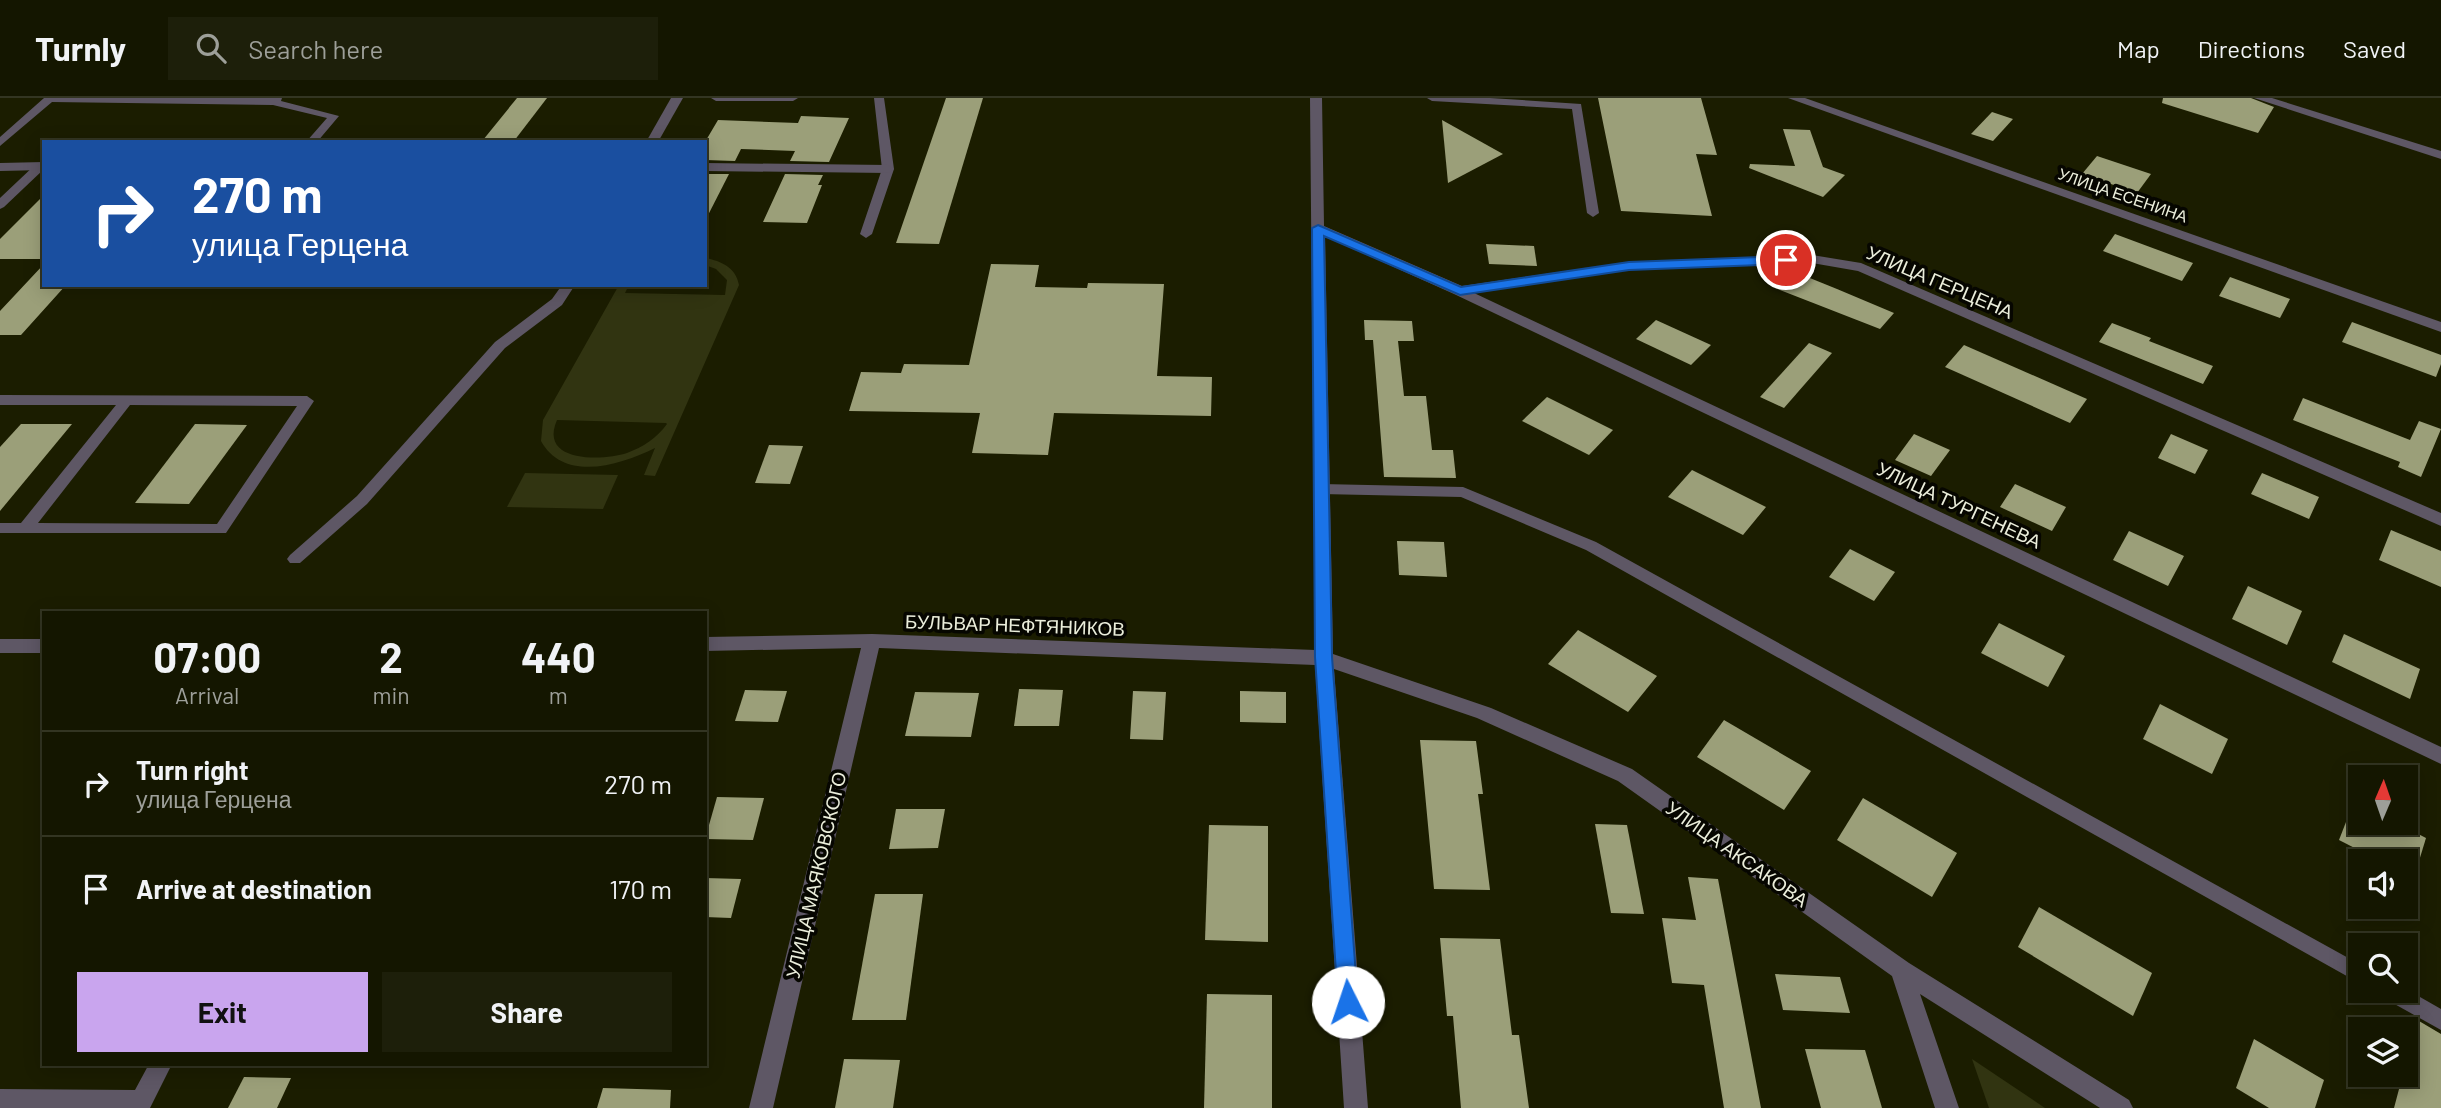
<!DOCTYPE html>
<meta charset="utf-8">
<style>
body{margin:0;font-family:Barlow,sans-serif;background:#1d1f0a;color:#f1f3f6;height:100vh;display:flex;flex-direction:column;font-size:26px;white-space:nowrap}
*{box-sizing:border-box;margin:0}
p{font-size:23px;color:#9d9f99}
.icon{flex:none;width:38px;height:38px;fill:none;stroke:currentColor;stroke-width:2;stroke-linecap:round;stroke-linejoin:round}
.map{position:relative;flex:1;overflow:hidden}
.sheet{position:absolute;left:42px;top:513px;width:665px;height:455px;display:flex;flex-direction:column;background:#141600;border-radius:0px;box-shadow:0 4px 18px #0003,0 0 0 2px #333522}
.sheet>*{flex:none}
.top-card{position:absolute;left:42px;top:42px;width:665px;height:147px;border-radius:0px;box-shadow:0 4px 18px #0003,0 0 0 2px #333522;background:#1a4fa0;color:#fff;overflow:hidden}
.needle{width:46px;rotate:2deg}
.tools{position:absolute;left:2348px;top:667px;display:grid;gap:14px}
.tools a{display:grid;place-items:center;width:70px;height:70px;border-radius:0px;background:#141600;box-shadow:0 4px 18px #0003,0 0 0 2px #333522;font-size:35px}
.pin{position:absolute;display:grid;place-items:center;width:60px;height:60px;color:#fff;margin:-30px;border:4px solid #fff;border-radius:50%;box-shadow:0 2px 7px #0007}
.me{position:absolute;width:77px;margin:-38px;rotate:356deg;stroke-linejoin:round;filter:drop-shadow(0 0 5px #0008)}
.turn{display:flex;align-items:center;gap:24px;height:147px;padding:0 35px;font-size:32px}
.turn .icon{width:91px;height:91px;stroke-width:2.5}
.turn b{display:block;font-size:49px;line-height:60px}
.eta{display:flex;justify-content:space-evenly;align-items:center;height:119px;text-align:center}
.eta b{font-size:42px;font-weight:700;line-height:49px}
.primary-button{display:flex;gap:14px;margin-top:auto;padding:14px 35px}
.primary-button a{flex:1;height:80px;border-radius:0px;background:#c9a5ee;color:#111;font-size:28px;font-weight:700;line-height:80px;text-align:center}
.primary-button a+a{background:#1d1f0a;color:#f1f3f6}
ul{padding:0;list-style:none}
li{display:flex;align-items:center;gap:21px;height:105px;padding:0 35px;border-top:2px solid #333522}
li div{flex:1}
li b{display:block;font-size:26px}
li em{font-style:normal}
header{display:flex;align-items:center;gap:42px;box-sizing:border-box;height:98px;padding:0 35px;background:#141600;border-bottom:2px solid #333522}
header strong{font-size:33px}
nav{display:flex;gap:38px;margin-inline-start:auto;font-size:24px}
.search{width:490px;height:63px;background:#1d1f0a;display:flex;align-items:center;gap:18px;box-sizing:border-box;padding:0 24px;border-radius:0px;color:#9d9f99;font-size:26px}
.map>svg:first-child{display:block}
.green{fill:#313411;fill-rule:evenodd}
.building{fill:#9b9f79}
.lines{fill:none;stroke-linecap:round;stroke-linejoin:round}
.lane{fill:#5e5765;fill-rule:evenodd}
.street{fill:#5e5765;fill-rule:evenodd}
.route{fill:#1a73e8;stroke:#114b97;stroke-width:2}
.labels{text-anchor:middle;stroke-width:7;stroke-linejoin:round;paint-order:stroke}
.far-street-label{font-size:16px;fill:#ebeedb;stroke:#060600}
.street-label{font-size:19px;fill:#ebeedb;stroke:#060600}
</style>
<header>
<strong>Turnly</strong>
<div class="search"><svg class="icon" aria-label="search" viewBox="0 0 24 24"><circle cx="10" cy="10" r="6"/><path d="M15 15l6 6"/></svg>Search here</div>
<nav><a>Map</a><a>Directions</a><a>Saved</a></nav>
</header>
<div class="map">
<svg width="2441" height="1010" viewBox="0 0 2441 1010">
<rect width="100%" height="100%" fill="#1b1d00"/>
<g class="green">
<path d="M 705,160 C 722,163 736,170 739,187 L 655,378 L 644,377 L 655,350 C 621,367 564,385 541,343 L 543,322 L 619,187 L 629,187 L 625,195 L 725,197 L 727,182 L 716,171 L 705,167 ZM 557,322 L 666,325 L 667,326 C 657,340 643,349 627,355 C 603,363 538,365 557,322 Z"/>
<polygon points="525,375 618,377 603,411 507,409"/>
<polygon points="1972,961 2045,1010 1989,1010"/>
</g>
<g class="building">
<polygon points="517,0 547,0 514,43 483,42"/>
<polygon points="946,0 983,0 939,146 896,145"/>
<polygon points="1598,0 1701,0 1717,57 1696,56 1712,118 1621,113"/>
<polygon points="2163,0 2251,0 2274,9 2258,35 2162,5"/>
<polygon points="1992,14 2013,21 1993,43 1971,36"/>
<polygon points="801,18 849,20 829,64 790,63 795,53 741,51 735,63 705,62 705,44 718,22 798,25"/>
<polygon points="1442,22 1503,56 1448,85"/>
<polygon points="1783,31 1810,32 1823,69 1845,77 1823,99 1749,70 1750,66 1795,68"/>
<polygon points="2097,58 2151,76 2137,95 2082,76"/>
<polygon points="705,76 729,76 705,123"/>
<polygon points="785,76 823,77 818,87 822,87 807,125 763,124"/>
<polygon points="44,97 44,161 0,161 0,141"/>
<polygon points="2115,136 2193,165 2182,183 2103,153"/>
<polygon points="1486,146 1534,148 1537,168 1489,166"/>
<polygon points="44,166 44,187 66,187 21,237 0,237 0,213"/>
<polygon points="991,166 1039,167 1035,189 1087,190 1088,185 1164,186 1157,278 1212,279 1211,318 1054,315 1048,357 972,355 980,315 849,313 861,274 901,275 904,266 969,267"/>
<polygon points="1790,172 1837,191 1894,215 1880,231 1775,190"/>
<polygon points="2230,179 2290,201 2280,220 2219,198"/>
<polygon points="1364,222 1412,223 1414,243 1398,243 1404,298 1426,298 1432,352 1453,352 1456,380 1384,379 1373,242 1365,242"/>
<polygon points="1656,222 1711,247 1691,267 1636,241"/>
<polygon points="2352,224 2441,257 2441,266 2436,279 2342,244"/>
<polygon points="2112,225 2151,240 2149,243 2213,268 2203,286 2099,244"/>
<polygon points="1809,245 1832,255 1784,310 1760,299"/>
<polygon points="1964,247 2087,301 2070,325 1945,269"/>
<polygon points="1547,299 1613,332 1589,357 1522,323"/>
<polygon points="2303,300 2410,342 2419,323 2441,331 2421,379 2398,369 2400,364 2293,322"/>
<polygon points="21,326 72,326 0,413 0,349"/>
<polygon points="195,326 247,327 189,406 135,405"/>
<polygon points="1914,336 1950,352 1931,378 1895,362"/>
<polygon points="2171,336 2208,352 2195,376 2158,360"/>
<polygon points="769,347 803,348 790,386 755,385"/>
<polygon points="1692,372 1766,409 1743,437 1668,399"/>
<polygon points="2262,375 2319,399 2309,421 2251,396"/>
<polygon points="2015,386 2066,409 2052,433 2000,409"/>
<polygon points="2391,432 2441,453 2441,489 2379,462"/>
<polygon points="2129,433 2184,458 2168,488 2113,462"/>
<polygon points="1397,443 1444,444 1447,479 1399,477"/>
<polygon points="1850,451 1895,474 1874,503 1829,479"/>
<polygon points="2248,488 2302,513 2287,547 2232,521"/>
<polygon points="1999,525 2065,558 2048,589 1981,555"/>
<polygon points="1578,532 1657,578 1628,614 1548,566"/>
<polygon points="2344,536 2420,571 2410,601 2332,564"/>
<polygon points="1019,591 1063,592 1059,628 1014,628"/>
<polygon points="745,592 787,593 778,624 735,623"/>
<polygon points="1133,593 1166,594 1163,642 1130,641"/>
<polygon points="1240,593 1286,594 1286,625 1240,624"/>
<polygon points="915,594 979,595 971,639 905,638"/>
<polygon points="2160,606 2228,641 2212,676 2143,641"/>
<polygon points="1724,622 1811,673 1784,712 1697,659"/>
<polygon points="1420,642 1476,643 1483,696 1478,696 1490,792 1434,791"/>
<polygon points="717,699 764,700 753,742 705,741"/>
<polygon points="1863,700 1957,755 1932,799 1837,742"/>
<polygon points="896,711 945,711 938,750 889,751"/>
<polygon points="2346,724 2395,724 2426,740 2419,763 2380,763 2339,742"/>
<polygon points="1595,726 1627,727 1644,816 1611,815"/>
<polygon points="1209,727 1268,728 1268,844 1205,842"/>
<polygon points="1688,779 1718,781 1761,1010 1724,1010 1704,887 1672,885 1662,820 1696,822"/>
<polygon points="705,780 741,781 731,820 705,819"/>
<polygon points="875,796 923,796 906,922 852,922"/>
<polygon points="2039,809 2152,875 2133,918 2018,849"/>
<polygon points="1440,840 1500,841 1512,937 1519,937 1529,1010 1461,1010 1453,918 1447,918"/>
<polygon points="1775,876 1840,879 1850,915 1783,912"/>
<polygon points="1207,896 1272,897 1272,1010 1204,1010"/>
<polygon points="2419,923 2441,936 2441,1010 2394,1010 2403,976 2406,976 2406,967"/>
<polygon points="2254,941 2324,982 2315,1010 2269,1010 2236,990"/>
<polygon points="1805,951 1865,952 1882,1010 1821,1010"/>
<polygon points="844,961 900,962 893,1010 835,1010"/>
<polygon points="244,979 291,980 277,1010 228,1010"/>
<polygon points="603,990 671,992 670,1010 597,1010"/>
</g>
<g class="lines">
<g class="lane">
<polygon points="44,0 282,0 281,3 339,18 317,44 306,44 327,20 273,7 52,4 0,48 0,39"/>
<polygon points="711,0 798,0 793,3 716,3"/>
<polygon points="874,0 884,0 894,71 872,136 866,140 860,136 882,71"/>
<polygon points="1427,0 1490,0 1581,6 1599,115 1593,119 1587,115 1572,11 1432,3"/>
<polygon points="36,66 44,66 44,71 4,109 0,111 0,100"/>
<polygon points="562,187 575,187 562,207 505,250 367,406 300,465 290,465 287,461 290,457 357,398 495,244 552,201"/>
<path d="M 0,297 L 307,298 L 314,303 L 226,435 L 0,435 L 0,425 L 21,425 L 116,307 L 0,307 ZM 130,307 L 297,308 L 217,426 L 38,425 Z"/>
<polygon points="1321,386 1463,389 1596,444 2361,867 2361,886 1586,452 1461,399 1321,396 1314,391"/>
<polygon points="2406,891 2441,911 2441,932 2382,899 2379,892"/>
</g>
<g class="street">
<polygon points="671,0 683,0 658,44 646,44"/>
<polygon points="1310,0 1322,0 1324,128 1462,188 1629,164 1812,157 1861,165 2441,415 2441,428 1858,173 1812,165 1629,172 1474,195 2441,649 2441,666 1454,196 1325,138 1333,556 1491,610 1632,671 1909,865 2129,1002 2133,1010 2100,1010 1920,896 1959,1010 1935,1010 1892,878 1618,683 1477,620 1334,571 1368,1010 1344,1010 1315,567 879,550 773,1010 749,1010 861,550 705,553 705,539 872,536 1315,552"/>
<polygon points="1788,0 1805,0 2441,224 2441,234"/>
<polygon points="2254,0 2272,0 2441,53 2441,61"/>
<polygon points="44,64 44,72 0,73 0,65"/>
<polygon points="705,65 888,67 894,71 888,75 705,73"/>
<rect x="0" y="541" width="44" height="14"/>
<polygon points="149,966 172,966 150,1010 0,1010 0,991 135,992"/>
</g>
</g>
<polygon class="route" points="1318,127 1461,189 1629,164 1786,158 1792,162 1786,166 1629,172 1460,197 1324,138 1332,559 1358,904 1355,911 1348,914 1341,911 1338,904 1315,559 1312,130"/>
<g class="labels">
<g class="far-street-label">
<text transform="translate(2123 97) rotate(19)" y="6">УЛИЦА ЕСЕНИНА</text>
</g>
<g class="street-label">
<text transform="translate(1940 184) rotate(23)" y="7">УЛИЦА ГЕРЦЕНА</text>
<text transform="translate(1959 407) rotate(25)" y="7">УЛИЦА ТУРГЕНЕВА</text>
<text transform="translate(1015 527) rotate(2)" y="7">БУЛЬВАР НЕФТЯНИКОВ</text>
<text transform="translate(1737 756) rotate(35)" y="7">УЛИЦА АКСАКОВА</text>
<text transform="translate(816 777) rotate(-77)" y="7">УЛИЦА МАЯКОВСКОГО</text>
</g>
</g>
</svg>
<div class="tools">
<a><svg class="needle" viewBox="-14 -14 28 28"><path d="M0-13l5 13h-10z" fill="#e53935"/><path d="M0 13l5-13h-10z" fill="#9d9f99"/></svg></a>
<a><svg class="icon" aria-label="sound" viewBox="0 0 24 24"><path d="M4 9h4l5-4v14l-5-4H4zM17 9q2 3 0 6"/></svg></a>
<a><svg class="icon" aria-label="search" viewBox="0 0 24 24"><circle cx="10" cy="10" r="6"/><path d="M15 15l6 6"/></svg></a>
<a><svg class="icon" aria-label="layers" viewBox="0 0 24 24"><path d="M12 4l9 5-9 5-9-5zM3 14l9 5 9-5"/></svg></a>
</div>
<div class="pin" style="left:1786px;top:162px;background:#d93025"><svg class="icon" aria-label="arrive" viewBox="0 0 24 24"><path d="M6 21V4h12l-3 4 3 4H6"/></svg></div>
<svg class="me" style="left:1348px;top:904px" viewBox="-20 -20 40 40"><circle r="19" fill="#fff"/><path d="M0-13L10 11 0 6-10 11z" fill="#1a73e8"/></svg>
<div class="top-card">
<div class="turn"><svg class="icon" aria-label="right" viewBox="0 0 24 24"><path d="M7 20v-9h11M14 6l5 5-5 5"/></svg><div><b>270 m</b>улица Герцена</div></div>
</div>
<section class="sheet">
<div class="eta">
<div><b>07:00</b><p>Arrival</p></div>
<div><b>2</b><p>min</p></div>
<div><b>440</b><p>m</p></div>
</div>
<ul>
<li><svg class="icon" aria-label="right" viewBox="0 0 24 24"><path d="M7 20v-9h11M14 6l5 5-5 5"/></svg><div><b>Turn right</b><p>улица Герцена</p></div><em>270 m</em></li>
<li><svg class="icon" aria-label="arrive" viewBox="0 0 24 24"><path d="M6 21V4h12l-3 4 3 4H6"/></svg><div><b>Arrive at destination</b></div><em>170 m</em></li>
</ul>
<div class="primary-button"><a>Exit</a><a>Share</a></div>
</section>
</div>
